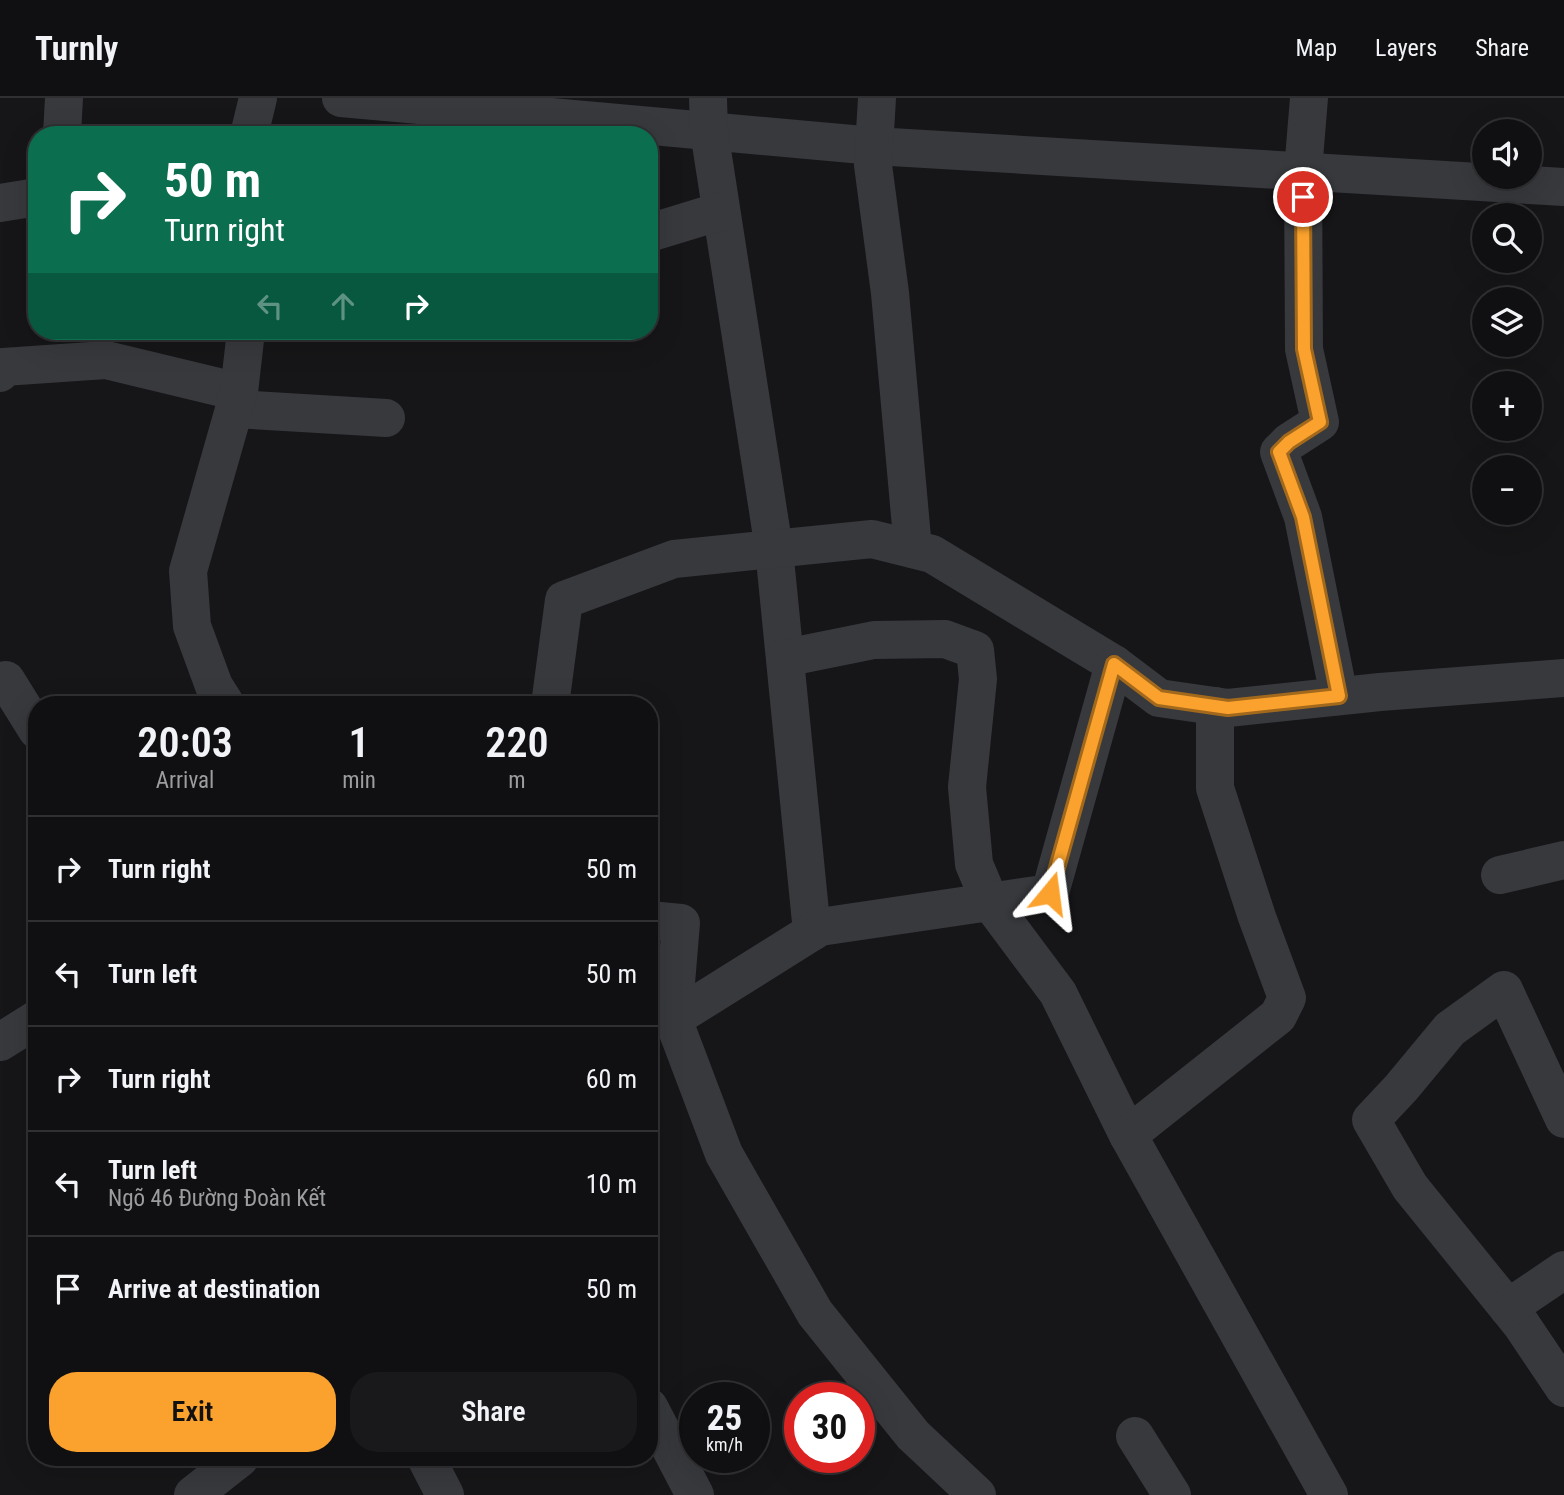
<!DOCTYPE html>
<meta charset="utf-8">
<style>
body{margin:0;font-family:"Roboto Condensed",sans-serif;background:#19191b;color:#f1f3f6;height:100vh;display:flex;flex-direction:column;font-size:26px;white-space:nowrap}
*{box-sizing:border-box;margin:0}
p{font-size:23px;color:#9c9d9f}
.icon{flex:none;width:38px;height:38px;fill:none;stroke:currentColor;stroke-width:2;stroke-linecap:round;stroke-linejoin:round}
.map{position:relative;flex:1;overflow:hidden}
.drawer{position:absolute;left:28px;top:598px;width:630px;height:770px;display:flex;flex-direction:column;background:#101012;border-radius:28px;box-shadow:0 7px 28px #0002,0 0 0 2px #303032}
.drawer>*{flex:none}
.guide{position:absolute;left:28px;top:28px;width:630px;height:214px;border-radius:28px;box-shadow:0 7px 28px #0002,0 0 0 2px #303032;background:#0b6e4f;color:#fff;overflow:hidden}
.controls{position:absolute;left:1472px;top:21px;display:grid;gap:14px}
.controls a{display:grid;place-items:center;width:70px;height:70px;border-radius:50%;background:#101012;box-shadow:0 7px 28px #0002,0 0 0 2px #303032;font-size:35px}
.speed{position:absolute;left:679px;top:1284px;display:flex;gap:14px;font-size:35px;font-weight:700;text-align:center}
.speed>*{display:grid;place-content:center;width:91px;height:91px;border-radius:50%;background:#101012;box-shadow:0 7px 28px #0002,0 0 0 2px #303032;line-height:1}
.speed small{font-size:18px;font-weight:400}
.speed .limit{border:10px solid #d22;background:#fff;color:#111}
.pin{position:absolute;display:grid;place-items:center;width:60px;height:60px;color:#fff;margin:-30px;border:4px solid #fff;border-radius:50%;box-shadow:0 2px 7px #0007}
.me{position:absolute;width:77px;margin:-38px;rotate:16deg;stroke-linejoin:round;filter:drop-shadow(0 0 5px #0008)}
.turn{display:flex;align-items:center;gap:24px;height:147px;padding:0 21px;font-size:32px}
.turn .icon{width:91px;height:91px;stroke-width:2.5}
.turn b{display:block;font-size:49px;line-height:60px}
.lanes{display:flex;align-items:center;height:66px;padding:0 21px;background:#0003;justify-content:center;gap:35px;direction:ltr}
.lanes .off{opacity:.35}
.eta{display:flex;justify-content:space-evenly;align-items:center;height:119px;text-align:center}
.eta b{font-size:42px;font-weight:600;line-height:49px}
.action{display:flex;gap:14px;margin-top:auto;padding:14px 21px}
.action a{flex:1;height:80px;border-radius:28px;background:#faa22d;color:#111;font-size:28px;font-weight:600;line-height:80px;text-align:center}
.action a+a{background:#19191b;color:#f1f3f6}
ul{padding:0;list-style:none}
li{display:flex;align-items:center;gap:21px;height:105px;padding:0 21px;border-top:2px solid #303032}
li div{flex:1}
li b{display:block;font-size:26px}
li em{font-style:normal}
header{display:flex;align-items:center;gap:42px;box-sizing:border-box;height:98px;padding:0 35px;background:#101012;border-bottom:2px solid #303032}
header strong{font-size:33px}
nav{display:flex;gap:38px;margin-inline-start:auto;font-size:24px}
.map>svg:first-child{display:block}
.lines{fill:none;stroke-linecap:round;stroke-linejoin:round}
.minor{stroke:#37393d;stroke-width:38}
.route-casing{stroke:#a2691d;stroke-width:18}
.route{stroke:#faa22d;stroke-width:12}
</style>
<header>
<strong>Turnly</strong>
<nav><a>Map</a><a>Layers</a><a>Share</a></nav>
</header>
<div class="map">
<svg width="1564" height="1397" viewBox="0 0 1564 1397">
<rect width="100%" height="100%" fill="#161618"/>
<g class="lines">
<g class="minor">
<polyline points="341,0 874,48 1564,89"/>
<polyline points="708,0 709,33 774,451 812,834"/>
<polyline points="877,0 873,67 890,195 913,451"/>
<polyline points="1309,0 1303,73 1304,251 1320,324 1289,344 1279,354 1303,419 1339,598"/>
<polyline points="62,37 64,0"/>
<polyline points="249,37 258,0"/>
<polyline points="0,105 37,99"/>
<polyline points="649,135 721,113"/>
<polyline points="0,275 3,269 106,262 239,294"/>
<polyline points="235,311 386,320"/>
<polyline points="785,560 874,542 945,541 975,552 978,581 967,689 974,766 990,804 1058,895 1128,1037"/>
<polyline points="0,583 6,582 37,632"/>
<polyline points="226,607 214,588 192,528 188,473 239,294 246,233"/>
<polyline points="550,607 564,502 674,461 872,441 932,456 1114,566 1159,600 1228,610 1380,594 1564,580"/>
<polyline points="1215,608 1215,690 1257,819 1287,900 1278,918 1128,1037 1329,1397"/>
<polyline points="1500,777 1564,762"/>
<polyline points="649,822 681,825 673,921 724,1056 815,1215 913,1337 977,1397"/>
<polyline points="673,921 820,829 1050,795 1114,566"/>
<polyline points="0,944 37,921"/>
<polyline points="1564,1021 1504,892 1450,931 1401,990 1371,1022 1410,1089 1521,1226 1564,1290"/>
<polyline points="1508,1210 1564,1172"/>
<polyline points="649,1309 695,1397"/>
<polyline points="1135,1338 1172,1397"/>
<polyline points="426,1360 445,1397"/>
<polyline points="193,1397 240,1360"/>
</g>
</g>
<g class="lines">
<g class="route-casing">
<polyline id="route" points="1050,795 1114,566 1159,600 1228,610 1339,598 1303,419 1279,354 1289,344 1320,324 1304,251 1303,99"/>
</g>
<use href="#route" class="route"/>
</g>
</svg>
<div class="controls">
<a><svg class="icon" aria-label="sound" viewBox="0 0 24 24"><path d="M4 9h4l5-4v14l-5-4H4zM17 9q2 3 0 6"/></svg></a>
<a><svg class="icon" aria-label="search" viewBox="0 0 24 24"><circle cx="10" cy="10" r="6"/><path d="M15 15l6 6"/></svg></a>
<a><svg class="icon" aria-label="layers" viewBox="0 0 24 24"><path d="M12 4l9 5-9 5-9-5zM3 14l9 5 9-5"/></svg></a>
<a>+</a>
<a>−</a>
</div>
<div class="speed"><div>25<small>km/h</small></div><div class="limit">30</div></div>
<div class="pin" style="left:1303px;top:99px;background:#d93025"><svg class="icon" aria-label="arrive" viewBox="0 0 24 24"><path d="M6 21V4h12l-3 4 3 4H6"/></svg></div>
<svg class="me" style="left:1050px;top:795px" viewBox="-20 -20 40 40"><path d="M0-17L14 15 0 8-14 15z" fill="#faa22d" stroke="#fff" stroke-width="4"/></svg>
<div class="guide">
<div class="turn"><svg class="icon" aria-label="right" viewBox="0 0 24 24"><path d="M7 20v-9h11M14 6l5 5-5 5"/></svg><div><b>50 m</b>Turn right</div></div>
<div class="lanes"><svg class="icon off" aria-label="left" viewBox="0 0 24 24"><path d="M17 20v-9H6M10 6l-5 5 5 5"/></svg><svg class="icon off" aria-label="ahead" viewBox="0 0 24 24"><path d="M12 20V5M6 11l6-6 6 6"/></svg><svg class="icon" aria-label="right" viewBox="0 0 24 24"><path d="M7 20v-9h11M14 6l5 5-5 5"/></svg></div>
</div>
<section class="drawer">
<div class="eta">
<div><b>20:03</b><p>Arrival</p></div>
<div><b>1</b><p>min</p></div>
<div><b>220</b><p>m</p></div>
</div>
<ul>
<li><svg class="icon" aria-label="right" viewBox="0 0 24 24"><path d="M7 20v-9h11M14 6l5 5-5 5"/></svg><div><b>Turn right</b></div><em>50 m</em></li>
<li><svg class="icon" aria-label="left" viewBox="0 0 24 24"><path d="M17 20v-9H6M10 6l-5 5 5 5"/></svg><div><b>Turn left</b></div><em>50 m</em></li>
<li><svg class="icon" aria-label="right" viewBox="0 0 24 24"><path d="M7 20v-9h11M14 6l5 5-5 5"/></svg><div><b>Turn right</b></div><em>60 m</em></li>
<li><svg class="icon" aria-label="left" viewBox="0 0 24 24"><path d="M17 20v-9H6M10 6l-5 5 5 5"/></svg><div><b>Turn left</b><p>Ngõ 46 Đường Đoàn Kết</p></div><em>10 m</em></li>
<li><svg class="icon" aria-label="arrive" viewBox="0 0 24 24"><path d="M6 21V4h12l-3 4 3 4H6"/></svg><div><b>Arrive at destination</b></div><em>50 m</em></li>
</ul>
<div class="action"><a>Exit</a><a>Share</a></div>
</section>
</div>
